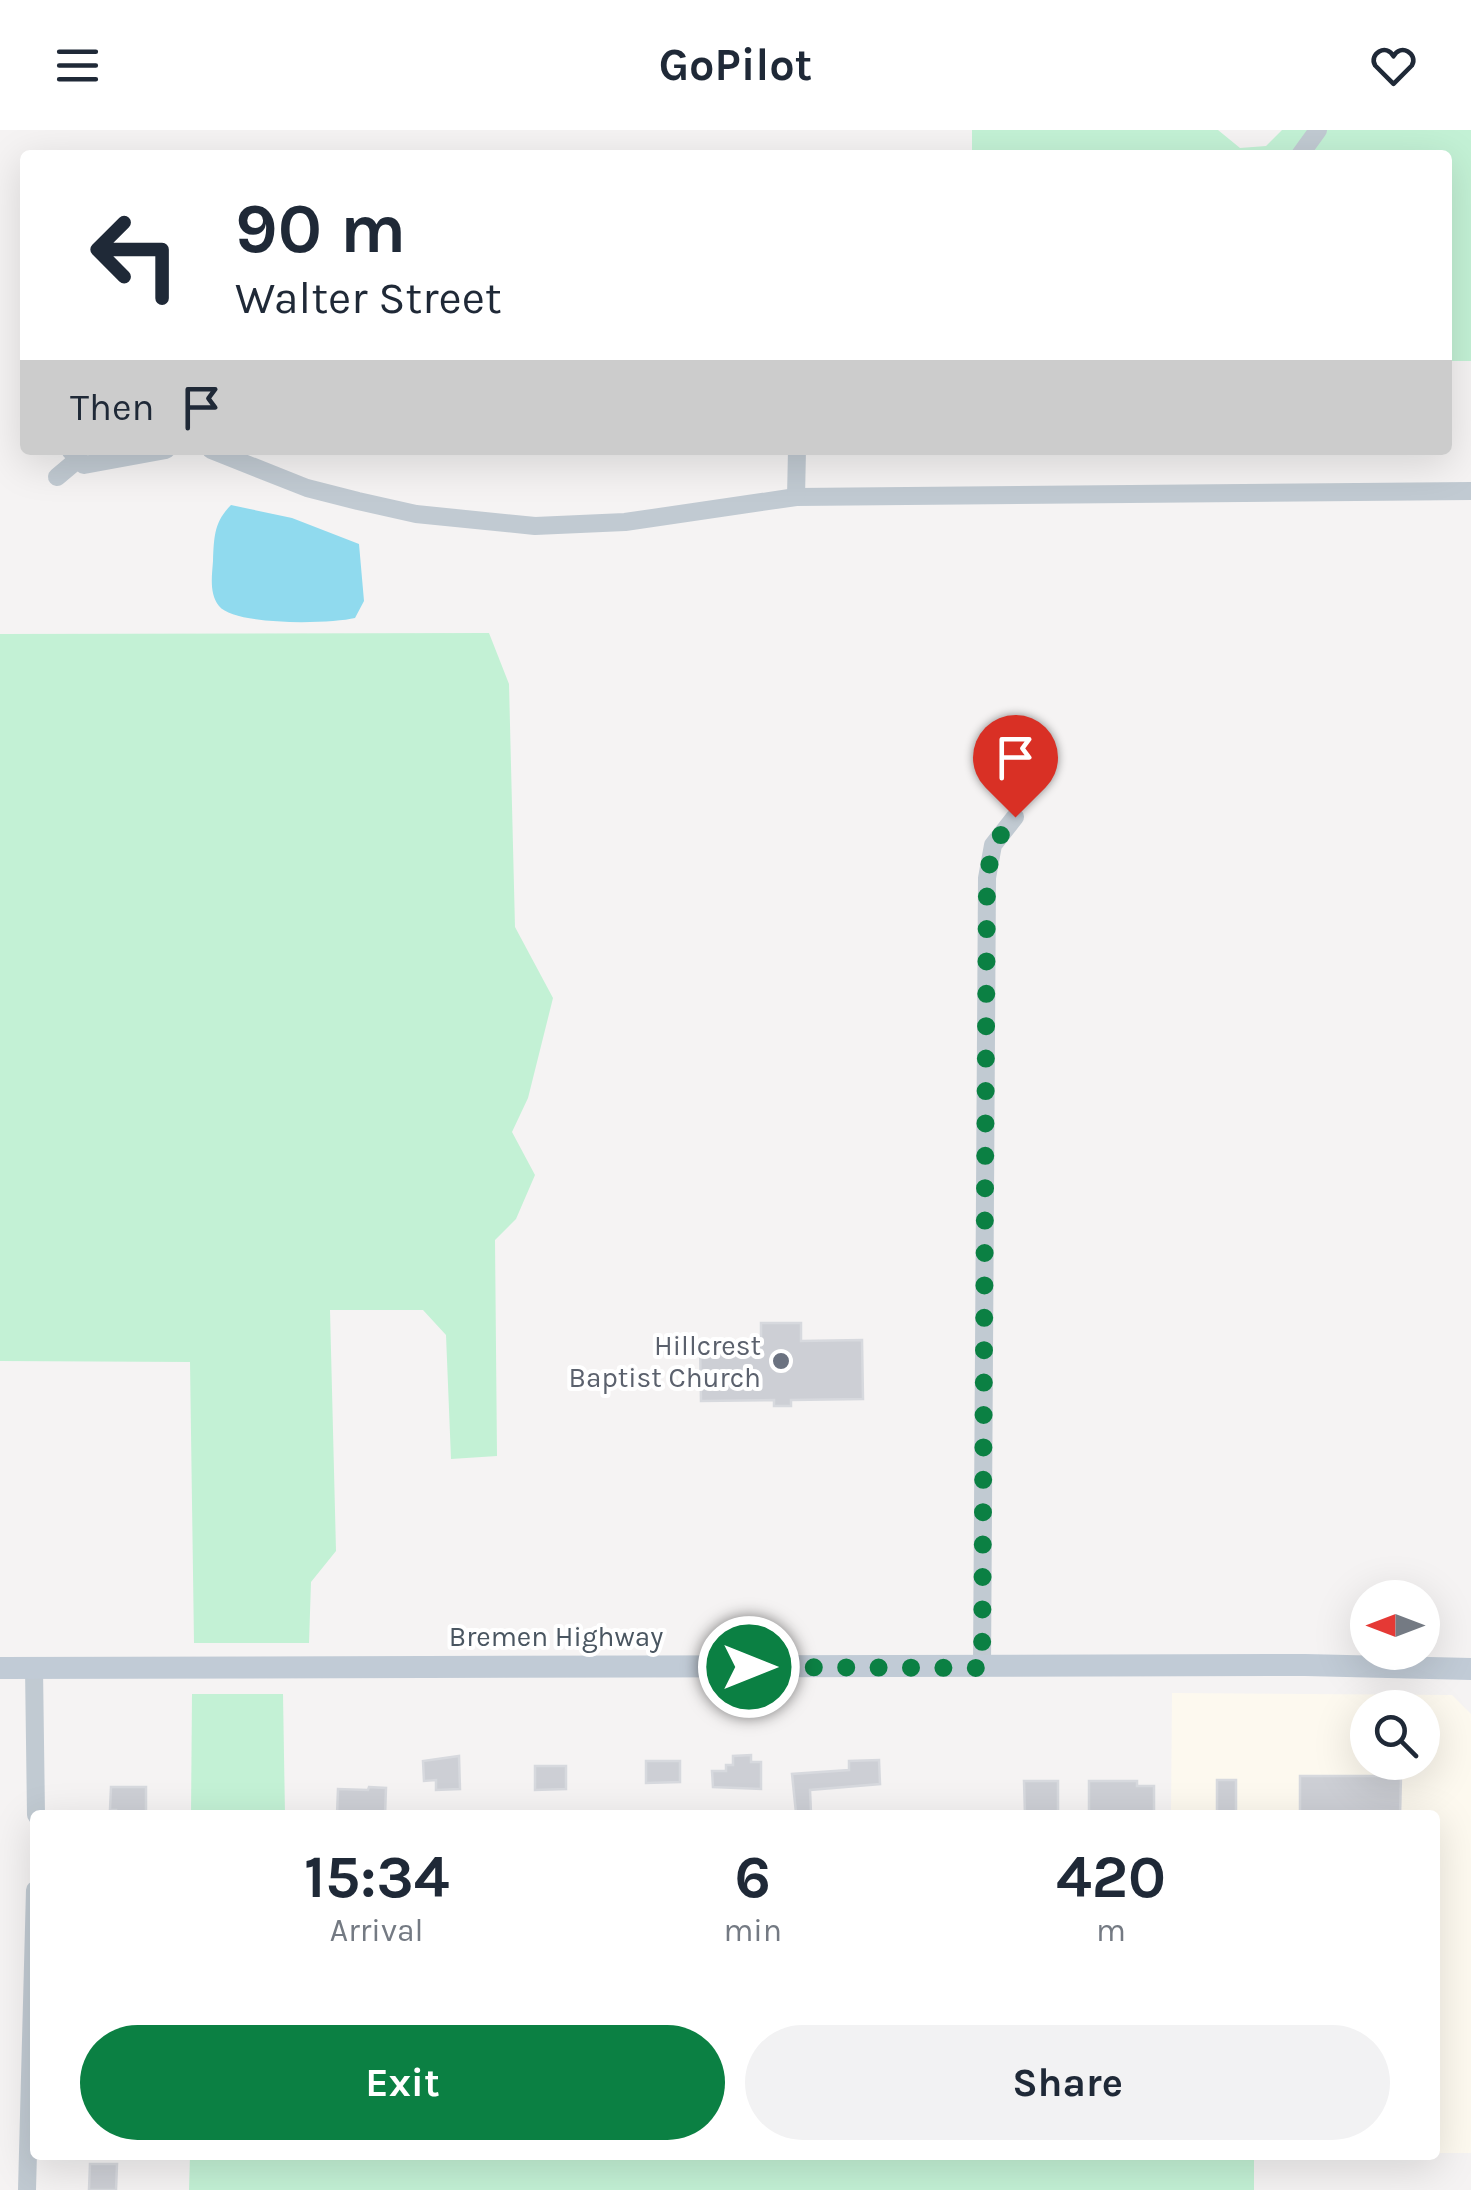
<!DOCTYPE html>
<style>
body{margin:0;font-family:Karla,sans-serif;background:#f2f2f3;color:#1f2937;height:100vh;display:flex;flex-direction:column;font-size:38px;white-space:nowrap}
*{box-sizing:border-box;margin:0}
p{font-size:32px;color:#747a83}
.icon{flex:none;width:55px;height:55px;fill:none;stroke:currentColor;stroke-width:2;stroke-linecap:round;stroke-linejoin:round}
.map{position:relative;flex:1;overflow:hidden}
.drawer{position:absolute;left:30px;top:1680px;width:1410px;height:350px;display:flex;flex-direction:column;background:#fff;border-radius:10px;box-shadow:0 10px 40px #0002}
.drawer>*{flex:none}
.banner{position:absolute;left:20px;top:20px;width:1432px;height:305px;border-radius:10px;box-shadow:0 10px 40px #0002;background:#fff;color:#1f2937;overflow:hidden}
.needle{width:65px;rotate:270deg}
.fabs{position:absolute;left:1350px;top:1450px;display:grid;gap:20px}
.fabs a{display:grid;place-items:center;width:90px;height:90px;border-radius:50%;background:#fff;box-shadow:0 10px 40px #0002;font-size:50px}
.pin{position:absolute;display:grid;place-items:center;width:85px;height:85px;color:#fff;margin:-102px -42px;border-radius:50% 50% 50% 0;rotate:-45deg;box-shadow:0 0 10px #0007}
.pin .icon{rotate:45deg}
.me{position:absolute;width:110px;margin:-55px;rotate:90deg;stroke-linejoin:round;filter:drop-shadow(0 0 8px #0008)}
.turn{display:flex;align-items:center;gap:35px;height:210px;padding:0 50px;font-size:45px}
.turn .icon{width:130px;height:130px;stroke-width:2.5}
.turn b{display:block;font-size:70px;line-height:85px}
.then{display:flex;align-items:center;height:95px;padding:0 50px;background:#0003;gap:20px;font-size:38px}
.eta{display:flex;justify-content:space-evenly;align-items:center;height:170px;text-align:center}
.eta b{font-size:60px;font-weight:700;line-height:70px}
.primary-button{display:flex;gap:20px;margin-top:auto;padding:20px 50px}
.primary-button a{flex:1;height:115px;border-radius:60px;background:#0b8043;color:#fff;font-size:40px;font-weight:700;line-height:115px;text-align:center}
.primary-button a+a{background:#f2f2f3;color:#1f2937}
header{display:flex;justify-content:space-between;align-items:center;height:130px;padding:0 50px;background:#fff;font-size:45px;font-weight:700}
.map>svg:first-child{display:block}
.commercial{fill:#fdf9ef;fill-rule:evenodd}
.green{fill:#c3f1d5}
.water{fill:#90daee}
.building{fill:#cdcfd5;stroke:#d7d9de;stroke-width:2.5}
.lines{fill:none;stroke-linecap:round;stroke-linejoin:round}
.minor{stroke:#c1cad2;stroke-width:18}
.secondary{stroke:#c1cbd6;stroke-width:22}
.route{stroke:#0b8043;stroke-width:18;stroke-dasharray:0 32.4}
.worship-dot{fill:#6b7280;stroke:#fff;stroke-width:4}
.labels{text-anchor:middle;stroke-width:8;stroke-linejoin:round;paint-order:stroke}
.worship-label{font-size:28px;fill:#5b616d;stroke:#fff;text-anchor:end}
.street-label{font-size:28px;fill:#4a5661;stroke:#fff}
</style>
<header><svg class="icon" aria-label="menu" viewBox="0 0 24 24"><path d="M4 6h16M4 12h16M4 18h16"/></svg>GoPilot<svg class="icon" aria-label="heart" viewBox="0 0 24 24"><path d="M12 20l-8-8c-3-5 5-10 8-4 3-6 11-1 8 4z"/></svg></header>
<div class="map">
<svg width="1471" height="2060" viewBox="0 0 1471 2060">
<rect width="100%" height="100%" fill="#f5f3f3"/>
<path class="commercial" d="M 1172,1563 L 1452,1565 L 1471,1584 L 1471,2023 L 1435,2023 L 1435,1685 L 1171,1685 ZM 1368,1578 L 1422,1578 L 1422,1632 L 1368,1632 Z"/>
<g class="green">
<polygon points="972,0 1218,0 1240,18 1266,16 1282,0 1471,0 1471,231 1448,231 1448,25 972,25"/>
<polygon points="489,503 509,554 515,797 553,868 528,968 512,1002 535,1045 516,1089 495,1110 497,1326 451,1329 446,1205 423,1180 330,1180 336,1421 311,1452 309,1513 194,1513 190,1232 0,1231 0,504"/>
<polygon points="192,1564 283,1564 285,1685 191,1685"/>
<polygon points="190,2025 1254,2025 1254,2060 189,2060"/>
</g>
<path class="water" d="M 231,375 L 292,388 L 359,414 L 364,471 L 355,488 C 330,494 235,496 219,476 C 209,463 212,446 213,431 C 214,407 214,392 231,375 Z"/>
<g class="building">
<polygon points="761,1193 801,1193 801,1211 862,1210 863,1269 791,1270 791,1276 774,1276 774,1270 701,1271 700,1213 761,1212"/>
<polygon points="751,1625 751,1632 761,1632 761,1659 713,1657 712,1641 726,1641 726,1635 733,1635 733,1626"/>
<polygon points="459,1626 460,1659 436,1660 436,1650 424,1651 423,1631"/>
<polygon points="879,1630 880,1654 810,1660 811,1683 796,1683 792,1644 849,1640 849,1631"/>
<polygon points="646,1631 680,1631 680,1652 646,1653"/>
<polygon points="535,1636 566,1636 566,1659 535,1660"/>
<polygon points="1300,1646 1401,1646 1400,1685 1300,1685"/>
<rect x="1217" y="1650" width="19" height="35"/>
<polygon points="1024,1651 1058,1651 1058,1684 1025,1684"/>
<polygon points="1089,1651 1137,1651 1137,1656 1154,1656 1154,1683 1089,1681"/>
<polygon points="111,1657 146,1657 146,1685 116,1685 116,1680 110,1680"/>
<polygon points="369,1657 386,1658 385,1685 337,1685 338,1659 368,1660"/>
<polygon points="90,2034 117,2034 116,2060 89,2060"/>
</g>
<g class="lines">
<g class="minor">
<polyline points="1300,25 1318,0"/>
<polyline points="70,320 84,335 166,320"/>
<polyline points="211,320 307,358 358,371 416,384 535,396 625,392 796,367 1471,361"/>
<polyline points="57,347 76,331"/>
<polyline points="796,367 797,320"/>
<polyline points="34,1538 36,1685"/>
<polyline points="982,1538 987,748 993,715 1015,687"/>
<polyline points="27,2060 35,1760"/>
</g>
<polyline class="secondary" points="0,1538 1305,1535 1471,1539"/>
</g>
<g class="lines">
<polyline class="route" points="749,1537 982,1538 987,748 993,715 1015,687"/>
</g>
<circle class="worship-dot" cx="781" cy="1231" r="10"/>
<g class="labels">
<g class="worship-label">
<text x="761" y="1225">Hillcrest<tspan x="761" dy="32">Baptist Church</tspan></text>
</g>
<g class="street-label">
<text x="556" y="1516">Bremen Highway</text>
</g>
</g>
</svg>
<div class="fabs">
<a><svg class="needle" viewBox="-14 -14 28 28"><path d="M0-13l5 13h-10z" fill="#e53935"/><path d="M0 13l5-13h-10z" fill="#747a83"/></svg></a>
<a><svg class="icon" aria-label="search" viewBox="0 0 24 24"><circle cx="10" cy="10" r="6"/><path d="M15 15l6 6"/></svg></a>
</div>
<div class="pin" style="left:1015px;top:687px;background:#d93025"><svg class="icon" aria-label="arrive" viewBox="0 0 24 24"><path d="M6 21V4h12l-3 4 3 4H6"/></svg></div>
<svg class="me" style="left:749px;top:1537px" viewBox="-20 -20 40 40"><circle r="17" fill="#0b8043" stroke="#fff" stroke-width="3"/><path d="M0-11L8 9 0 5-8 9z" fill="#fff"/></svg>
<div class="banner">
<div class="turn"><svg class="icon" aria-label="left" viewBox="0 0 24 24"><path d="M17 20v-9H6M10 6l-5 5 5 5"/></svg><div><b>90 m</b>Walter Street</div></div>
<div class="then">Then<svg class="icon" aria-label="arrive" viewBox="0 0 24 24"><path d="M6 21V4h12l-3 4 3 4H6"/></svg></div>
</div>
<section class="drawer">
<div class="eta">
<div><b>15:34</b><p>Arrival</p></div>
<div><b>6</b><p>min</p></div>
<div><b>420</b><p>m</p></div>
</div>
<div class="primary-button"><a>Exit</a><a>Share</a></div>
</section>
</div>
